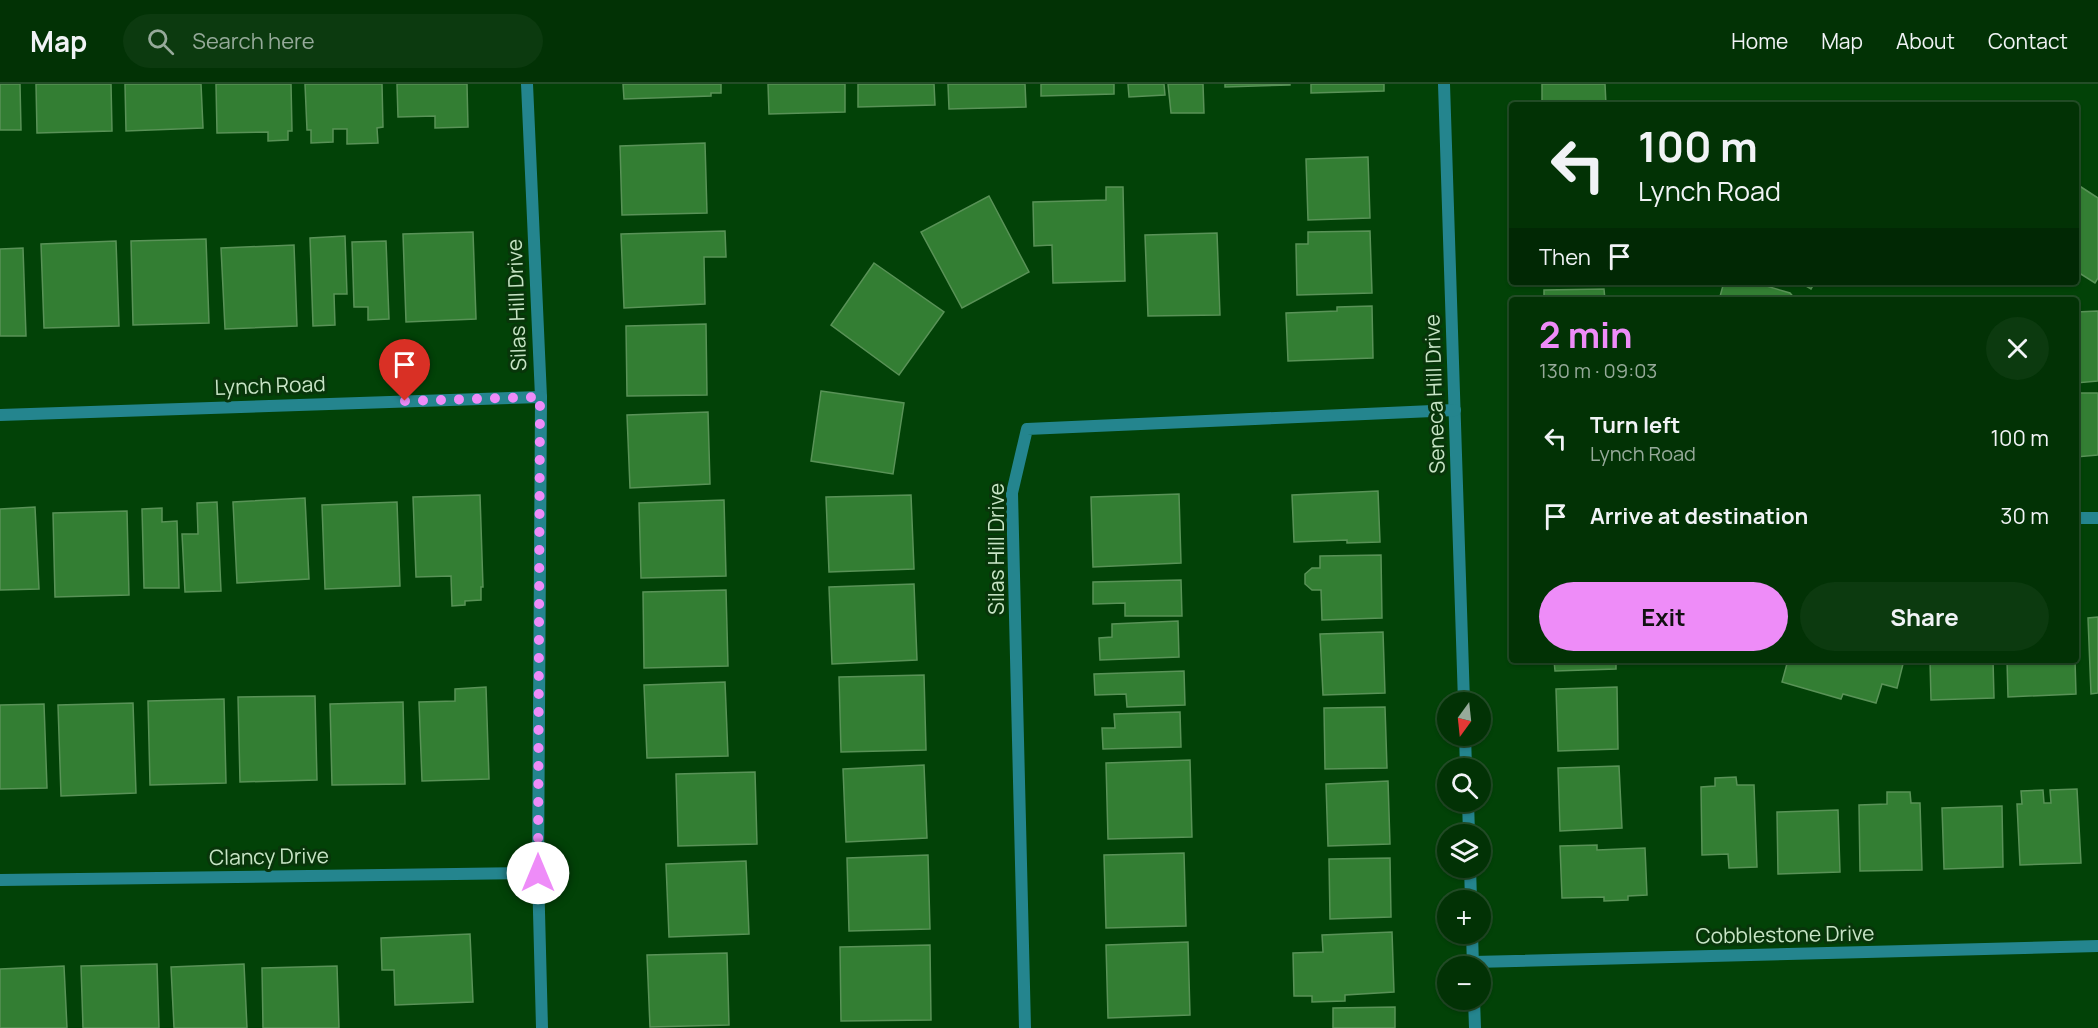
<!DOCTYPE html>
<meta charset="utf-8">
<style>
body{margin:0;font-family:Manrope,sans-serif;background:#0c3a0f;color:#f1f3f6;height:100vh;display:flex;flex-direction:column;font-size:22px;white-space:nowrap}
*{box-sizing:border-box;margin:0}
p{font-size:20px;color:#96aa9a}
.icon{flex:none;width:33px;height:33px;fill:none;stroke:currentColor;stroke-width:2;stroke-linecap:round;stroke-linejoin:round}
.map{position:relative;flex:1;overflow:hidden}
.panel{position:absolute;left:1509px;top:213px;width:570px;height:366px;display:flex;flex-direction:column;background:#023205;border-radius:6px;box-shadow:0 2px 4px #0004,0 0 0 2px #234d27}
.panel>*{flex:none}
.banner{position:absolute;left:1509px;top:18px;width:570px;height:183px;border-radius:6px;box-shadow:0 2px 4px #0004,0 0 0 2px #234d27;background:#023205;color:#f1f3f6;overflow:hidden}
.needle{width:39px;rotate:195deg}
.fabs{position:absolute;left:1437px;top:608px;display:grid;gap:12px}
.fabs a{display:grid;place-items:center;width:54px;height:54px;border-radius:50%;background:#023205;box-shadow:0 2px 4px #0004,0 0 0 2px #234d27;font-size:30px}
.pin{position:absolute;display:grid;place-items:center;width:51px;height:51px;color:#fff;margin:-62px -26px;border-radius:50% 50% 50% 0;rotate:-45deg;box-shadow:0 0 6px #0007}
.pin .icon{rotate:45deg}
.me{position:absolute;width:66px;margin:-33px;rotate:0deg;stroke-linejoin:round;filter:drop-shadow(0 0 4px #0008)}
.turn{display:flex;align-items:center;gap:21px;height:126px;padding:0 30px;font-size:27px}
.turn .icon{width:78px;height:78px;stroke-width:2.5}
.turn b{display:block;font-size:42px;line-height:51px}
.then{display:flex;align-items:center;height:57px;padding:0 30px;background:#0003;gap:12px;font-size:22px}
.round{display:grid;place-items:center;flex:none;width:63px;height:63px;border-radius:32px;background:#0c3a0f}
.summary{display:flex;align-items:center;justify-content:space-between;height:102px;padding:0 30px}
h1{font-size:36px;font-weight:700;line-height:45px;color:#ee8cf8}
.action{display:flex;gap:12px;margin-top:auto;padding:12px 30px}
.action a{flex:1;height:69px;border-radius:36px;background:#ee8cf8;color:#111;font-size:24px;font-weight:700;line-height:69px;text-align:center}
.action a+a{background:#0c3a0f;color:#f1f3f6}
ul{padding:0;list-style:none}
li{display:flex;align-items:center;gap:18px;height:78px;padding:0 30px}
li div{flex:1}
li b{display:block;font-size:22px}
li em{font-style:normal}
header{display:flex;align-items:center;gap:36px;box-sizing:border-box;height:84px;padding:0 30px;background:#023205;border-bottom:2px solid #234d27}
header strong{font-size:28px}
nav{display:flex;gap:33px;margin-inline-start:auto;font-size:21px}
.search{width:420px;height:54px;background:#0c3a0f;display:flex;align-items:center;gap:15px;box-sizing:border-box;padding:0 21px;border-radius:33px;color:#96aa9a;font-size:22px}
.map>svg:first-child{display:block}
.building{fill:#337e33;stroke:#599257;stroke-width:1.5}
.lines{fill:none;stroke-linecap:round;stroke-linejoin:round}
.minor{stroke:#24858e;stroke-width:12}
.route{stroke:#ee8cf8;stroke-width:10;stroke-dasharray:0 18}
.labels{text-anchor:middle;stroke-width:6;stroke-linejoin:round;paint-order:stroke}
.street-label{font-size:21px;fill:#c8e5c6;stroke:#08350a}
</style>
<header>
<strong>Map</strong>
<div class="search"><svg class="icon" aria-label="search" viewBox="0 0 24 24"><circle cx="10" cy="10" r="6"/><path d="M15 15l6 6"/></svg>Search here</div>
<nav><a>Home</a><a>Map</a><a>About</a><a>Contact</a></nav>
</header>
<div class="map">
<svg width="2098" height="944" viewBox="0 0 2098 944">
<rect width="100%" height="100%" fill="#024207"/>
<g class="building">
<polygon points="0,0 20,0 21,46 0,46"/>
<polygon points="36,0 111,0 112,47 37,49"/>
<polygon points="125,0 201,0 203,44 126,47"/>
<polygon points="216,0 291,0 292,47 288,47 288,56 268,57 268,48 217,49"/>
<polygon points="305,0 382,0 383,43 377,44 378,59 347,60 347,45 333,45 333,58 311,59 311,46 307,46"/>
<polygon points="397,0 467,0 468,43 435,44 435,32 398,33"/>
<polygon points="623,0 721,0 721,9 711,9 711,12 624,15"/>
<polygon points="768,0 845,0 845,28 769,30"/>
<polygon points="858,0 934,0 935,21 858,23"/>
<polygon points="948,0 1025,0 1026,23 949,25"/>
<polygon points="1041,0 1114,0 1114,10 1041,12"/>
<polygon points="1128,0 1164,0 1165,11 1129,13"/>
<polygon points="1168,0 1203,0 1204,29 1171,29"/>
<polygon points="1225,0 1290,0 1290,1 1225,3"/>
<polygon points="1311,0 1384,0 1384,7 1311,9"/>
<polygon points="1542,0 1605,0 1606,21 1542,21"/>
<polygon points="705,59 707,129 622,131 620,62"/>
<polygon points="1368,73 1370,134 1308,136 1306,75"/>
<polygon points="2078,101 2098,114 2098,194 2095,199 2076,187 2076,105"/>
<polygon points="1106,103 1123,103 1125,197 1053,199 1052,161 1034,162 1033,118 1106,116"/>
<polygon points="989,112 1029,188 962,224 921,148"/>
<polygon points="725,147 726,173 704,173 705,220 624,224 621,150"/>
<polygon points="1370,147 1372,209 1297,211 1296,160 1308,160 1308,148"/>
<polygon points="473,148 476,235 406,238 403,150"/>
<polygon points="1217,149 1220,231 1148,232 1145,151"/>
<polygon points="345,152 347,210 334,210 335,241 313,242 310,154"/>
<polygon points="206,155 209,239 133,241 131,157"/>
<polygon points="116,157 119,242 44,244 41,160"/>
<polygon points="386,157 389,235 368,236 368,223 354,223 352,158"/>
<polygon points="294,161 297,242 225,245 221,164"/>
<polygon points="23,164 26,252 0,252 0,165"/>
<polygon points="874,179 944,228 899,291 831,241"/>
<polygon points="1724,198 1753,198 1790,209 1796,216 1719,216"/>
<polygon points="1799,198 1815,198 1811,205"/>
<polygon points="1604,205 1605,216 1544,216 1544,206"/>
<polygon points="1372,222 1373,274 1288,277 1286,229 1337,227 1337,223"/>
<polygon points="2098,227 2098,297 2076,299 2076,228"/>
<polygon points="706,240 707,311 627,312 626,242"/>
<polygon points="821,307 904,319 893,390 811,377"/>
<polygon points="2079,309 2098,309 2098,371 2076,373 2076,342 2079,342"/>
<polygon points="708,328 710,400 630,404 627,331"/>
<polygon points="1378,407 1380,458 1347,459 1347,456 1294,458 1292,411"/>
<polygon points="1179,410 1181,479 1093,483 1091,413"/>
<polygon points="480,411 483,503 481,503 481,516 465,517 465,521 452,522 451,492 416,493 413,413"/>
<polygon points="911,411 914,485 829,488 826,413"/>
<polygon points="305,414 309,495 237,499 233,418"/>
<polygon points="724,416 726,492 641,494 639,419"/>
<polygon points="217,418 221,507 185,508 182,450 198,450 197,419"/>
<polygon points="397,418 400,502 325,505 322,421"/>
<polygon points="35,423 39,505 0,506 0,425"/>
<polygon points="162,424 162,438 177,437 179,504 144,504 142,425"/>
<polygon points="127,427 129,511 55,513 53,429"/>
<polygon points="1381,471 1382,534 1322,536 1321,506 1312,506 1305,500 1305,490 1312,484 1320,484 1320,472"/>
<polygon points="1181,496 1182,532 1125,532 1125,519 1093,520 1093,498"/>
<polygon points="914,500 917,576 832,580 829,503"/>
<polygon points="726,506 728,582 644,584 643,508"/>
<polygon points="2098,533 2098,609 2091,610 2088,534"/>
<polygon points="1178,537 1179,573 1100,576 1099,554 1112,553 1112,540"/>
<polygon points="1383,548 1385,609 1323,611 1320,550"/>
<polygon points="1554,576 1616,576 1616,585 1555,587"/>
<polygon points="1788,576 1904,576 1897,604 1882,600 1876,619 1843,610 1841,615 1782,598"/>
<polygon points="1930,576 1993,576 1994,614 1931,616"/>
<polygon points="2007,576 2075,576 2076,610 2008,613"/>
<polygon points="1184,587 1185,621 1127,623 1126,610 1095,611 1094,590"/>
<polygon points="924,591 926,666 841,668 839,593"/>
<polygon points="725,598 728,672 647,674 644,601"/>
<polygon points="486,603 489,695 422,697 419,618 455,617 455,605"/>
<polygon points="1617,603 1618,665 1558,667 1556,605"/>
<polygon points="315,612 317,696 240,698 238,613"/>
<polygon points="224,615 226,699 150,701 148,617"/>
<polygon points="403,618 405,700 332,701 330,620"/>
<polygon points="133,619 136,709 61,712 58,621"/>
<polygon points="44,620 47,704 0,705 0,621"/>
<polygon points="1385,623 1387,684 1325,685 1324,624"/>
<polygon points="1180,628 1181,663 1103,665 1102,644 1115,644 1114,630"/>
<polygon points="1190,676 1192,753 1108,755 1106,679"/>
<polygon points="924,681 927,754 846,758 843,685"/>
<polygon points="1619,682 1622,744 1560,747 1558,684"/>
<polygon points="755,688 757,760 678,762 676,690"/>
<polygon points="1736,693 1737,701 1754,701 1757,783 1729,784 1728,770 1702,771 1701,703 1715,702 1715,694"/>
<polygon points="1388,697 1390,760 1328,762 1326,700"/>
<polygon points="2077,705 2081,779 2020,781 2017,720 2022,720 2021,707 2043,706 2044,719 2051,719 2050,706"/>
<polygon points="1887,708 1910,708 1911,719 1920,719 1922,786 1860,787 1859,721 1887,720"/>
<polygon points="2002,722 2003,783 1944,785 1942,724"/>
<polygon points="1838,726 1840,788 1778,790 1777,728"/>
<polygon points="1597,761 1597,766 1645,764 1647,811 1628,812 1628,816 1604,817 1604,813 1562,814 1560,762"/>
<polygon points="1184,769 1186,842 1106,844 1104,771"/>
<polygon points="928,771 930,845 849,847 847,774"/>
<polygon points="1390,774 1391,833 1330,835 1329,775"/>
<polygon points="746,777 749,850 669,853 666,780"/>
<polygon points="1392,848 1394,908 1345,911 1345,917 1312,918 1312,912 1294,912 1293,869 1323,868 1322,851"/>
<polygon points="470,850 473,918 395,921 394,886 382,886 381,854"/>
<polygon points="1188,858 1190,931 1108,934 1106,861"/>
<polygon points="930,861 931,936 841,937 840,863"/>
<polygon points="727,869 729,941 650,943 647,871"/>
<polygon points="157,880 159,944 83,944 81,882"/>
<polygon points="244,880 247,944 174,944 171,883"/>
<polygon points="64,882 67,944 0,944 0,885"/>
<polygon points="337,882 339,944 263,944 262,884"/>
<polygon points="1395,923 1395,944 1333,944 1333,924"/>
</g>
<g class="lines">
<g class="minor">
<polyline points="527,0 541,313 538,789 542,944"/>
<polyline points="1444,0 1464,618"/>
<polyline points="0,331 541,313"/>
<polyline points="2076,434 2098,434"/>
<polyline points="1465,651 1466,684"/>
<polyline points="1468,717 1469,750"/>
<polyline points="1470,783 1471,816"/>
<polyline points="0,796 538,789"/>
<polyline points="1472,849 1473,882"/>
<polyline points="1473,878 2098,862"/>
<polyline points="1474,915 1475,944"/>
<polyline points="1025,944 1012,409 1027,345 1455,326"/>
</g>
</g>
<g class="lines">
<polyline class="route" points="405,317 540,313 538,789"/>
</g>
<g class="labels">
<g class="street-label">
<text transform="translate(517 221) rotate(-92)" y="7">Silas Hill Drive</text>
<text transform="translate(270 302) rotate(-2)" y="7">Lynch Road</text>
<text transform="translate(1435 310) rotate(-92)" y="7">Seneca Hill Drive</text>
<text transform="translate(997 465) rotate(-90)" y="7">Silas Hill Drive</text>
<text transform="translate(269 773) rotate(-1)" y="7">Clancy Drive</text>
<text transform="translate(1785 851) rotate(-1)" y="7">Cobblestone Drive</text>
</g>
</g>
</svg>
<div class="fabs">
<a><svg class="needle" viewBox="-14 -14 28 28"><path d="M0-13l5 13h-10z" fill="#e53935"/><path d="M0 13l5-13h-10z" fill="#96aa9a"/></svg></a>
<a><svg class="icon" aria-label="search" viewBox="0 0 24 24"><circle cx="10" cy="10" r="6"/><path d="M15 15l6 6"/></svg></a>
<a><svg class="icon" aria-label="layers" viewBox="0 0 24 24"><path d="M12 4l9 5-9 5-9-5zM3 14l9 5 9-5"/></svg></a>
<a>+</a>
<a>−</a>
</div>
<div class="pin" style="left:405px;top:317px;background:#d93025"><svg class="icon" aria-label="arrive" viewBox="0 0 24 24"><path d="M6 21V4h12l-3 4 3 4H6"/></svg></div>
<svg class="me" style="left:538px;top:789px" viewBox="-20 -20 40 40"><circle r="19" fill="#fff"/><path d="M0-13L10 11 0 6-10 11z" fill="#ee8cf8"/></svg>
<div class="banner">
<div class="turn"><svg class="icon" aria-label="left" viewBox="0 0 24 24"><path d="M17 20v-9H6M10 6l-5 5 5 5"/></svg><div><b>100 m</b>Lynch Road</div></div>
<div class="then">Then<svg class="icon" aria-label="arrive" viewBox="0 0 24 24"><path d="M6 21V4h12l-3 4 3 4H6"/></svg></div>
</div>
<section class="panel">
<div class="summary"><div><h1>2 min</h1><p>130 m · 09:03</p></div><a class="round"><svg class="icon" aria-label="close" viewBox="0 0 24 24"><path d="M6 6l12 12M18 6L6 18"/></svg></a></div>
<ul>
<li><svg class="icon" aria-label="left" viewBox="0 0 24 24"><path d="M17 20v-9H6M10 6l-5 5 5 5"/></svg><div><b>Turn left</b><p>Lynch Road</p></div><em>100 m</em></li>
<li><svg class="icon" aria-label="arrive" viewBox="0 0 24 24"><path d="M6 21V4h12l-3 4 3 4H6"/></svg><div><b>Arrive at destination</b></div><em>30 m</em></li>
</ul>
<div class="action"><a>Exit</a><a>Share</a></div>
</section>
</div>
